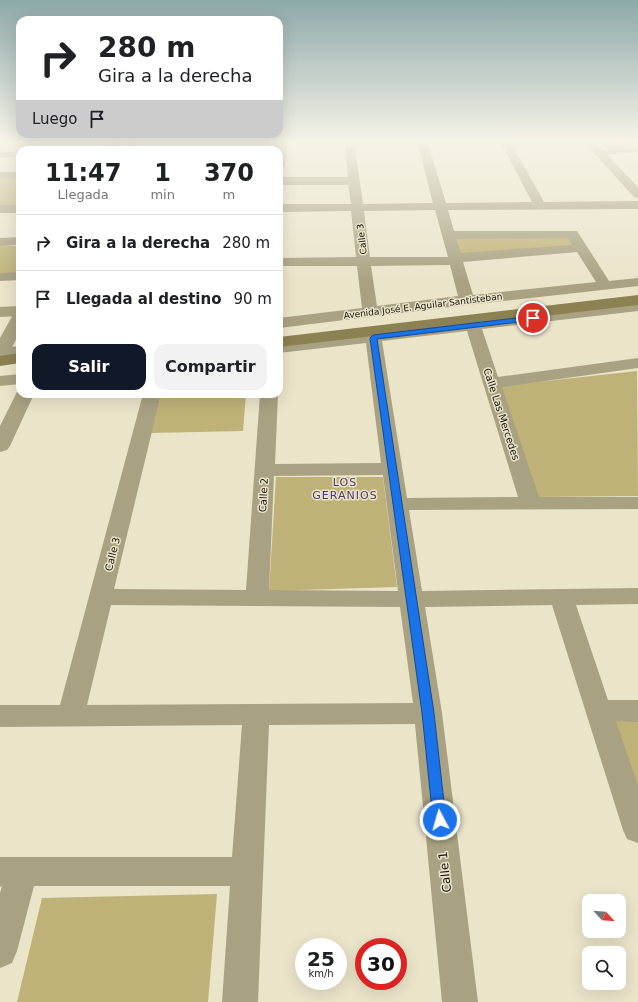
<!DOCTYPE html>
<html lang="es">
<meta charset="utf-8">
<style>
body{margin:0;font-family:"DejaVu Sans",sans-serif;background:#f2f2f2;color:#202124;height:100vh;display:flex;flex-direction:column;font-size:15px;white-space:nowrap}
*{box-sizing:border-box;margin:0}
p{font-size:13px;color:#757577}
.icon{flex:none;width:22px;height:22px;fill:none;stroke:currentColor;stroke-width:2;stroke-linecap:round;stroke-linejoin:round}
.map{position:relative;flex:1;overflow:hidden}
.panel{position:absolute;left:16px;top:146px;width:267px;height:252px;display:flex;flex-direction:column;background:#fff;border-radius:12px;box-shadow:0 4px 16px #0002}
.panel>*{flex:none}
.guide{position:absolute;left:16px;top:16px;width:267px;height:122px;border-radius:12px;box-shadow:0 4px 16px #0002;background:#fff;color:#202124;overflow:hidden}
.needle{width:26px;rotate:116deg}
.tools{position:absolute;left:582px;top:894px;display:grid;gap:8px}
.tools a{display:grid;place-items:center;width:44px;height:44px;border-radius:8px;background:#fff;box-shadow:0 4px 16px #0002;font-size:20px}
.speed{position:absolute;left:295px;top:938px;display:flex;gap:8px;font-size:20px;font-weight:700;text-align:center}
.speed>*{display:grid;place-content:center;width:52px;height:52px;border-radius:50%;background:#fff;box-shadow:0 4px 16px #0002;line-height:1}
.speed small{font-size:10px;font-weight:400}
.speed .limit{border:6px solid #d22;background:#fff;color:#111}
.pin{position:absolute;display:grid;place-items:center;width:34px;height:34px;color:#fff;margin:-17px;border:2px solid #fff;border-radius:50%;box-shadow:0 1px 4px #0007}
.me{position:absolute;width:44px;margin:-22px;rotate:354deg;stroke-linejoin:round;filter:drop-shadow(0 0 3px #0008)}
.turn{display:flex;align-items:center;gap:14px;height:84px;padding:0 16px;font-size:18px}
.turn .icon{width:52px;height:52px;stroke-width:2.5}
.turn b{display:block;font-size:28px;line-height:34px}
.then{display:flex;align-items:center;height:38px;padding:0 16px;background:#0003;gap:8px;font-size:15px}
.eta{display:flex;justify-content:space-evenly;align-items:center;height:68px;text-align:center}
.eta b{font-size:24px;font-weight:700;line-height:28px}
.primary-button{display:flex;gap:8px;margin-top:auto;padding:8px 16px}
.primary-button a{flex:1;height:46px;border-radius:12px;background:#111827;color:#fff;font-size:16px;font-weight:700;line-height:46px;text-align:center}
.primary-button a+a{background:#f2f2f2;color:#202124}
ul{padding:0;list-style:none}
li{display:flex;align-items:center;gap:12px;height:56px;padding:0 16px;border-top:1px solid #e0e0e0}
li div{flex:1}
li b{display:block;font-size:15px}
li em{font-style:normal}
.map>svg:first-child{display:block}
.green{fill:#bfb278}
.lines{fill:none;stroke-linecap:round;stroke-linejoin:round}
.service{fill:#a8a182;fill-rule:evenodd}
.minor{fill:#a8a182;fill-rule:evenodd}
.tertiary{fill:#a8a182;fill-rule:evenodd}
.secondary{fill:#8b8152;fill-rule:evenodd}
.route{fill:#1a73e8;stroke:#114b97}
.labels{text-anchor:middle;stroke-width:3;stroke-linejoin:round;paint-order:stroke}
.far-street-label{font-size:9px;fill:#141209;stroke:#eae4c9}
.street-label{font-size:10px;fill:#141209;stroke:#eae4c9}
.neighbourhood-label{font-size:11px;letter-spacing:1px;fill:#53346e;stroke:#eae4c9}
.near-street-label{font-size:12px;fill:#141209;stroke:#eae4c9}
</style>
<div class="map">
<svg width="638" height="1002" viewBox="0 0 638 1002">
<rect width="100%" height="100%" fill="#eae4c9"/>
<g class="green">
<polygon points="598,141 638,141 638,148 608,150"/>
<polygon points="0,178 20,178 20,206 0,207"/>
<polygon points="453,235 569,235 575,247 458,256"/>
<rect x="0" y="246" width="20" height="28"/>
<polygon points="637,371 638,496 537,497 501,386"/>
<polygon points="161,394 246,394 243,431 151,433"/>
<polygon points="276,477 383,477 397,587 269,591"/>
<polygon points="600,710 638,711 638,830"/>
<polygon points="217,894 208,1002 17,1002 42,898"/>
</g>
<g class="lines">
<polygon class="service" points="638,148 638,152 599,155 596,153 599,151"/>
<g class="minor">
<polygon points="277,141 287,141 285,166 279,169 279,150 276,150"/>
<path d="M 344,141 L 354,141 L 363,204 L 433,203 L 417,141 L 427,141 L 446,203 L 532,202 L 500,141 L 510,141 L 544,202 L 638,201 L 638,209 L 448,210 L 454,231 L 577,231 L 609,281 L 638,278 L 638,286 L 467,305 L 279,328 L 279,318 L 362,308 L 357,266 L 279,266 L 279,258 L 356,257 L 351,211 L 279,212 L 279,204 L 351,204 L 348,185 L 279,185 L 279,177 L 348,177 ZM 435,210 L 448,257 L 370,257 L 364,211 ZM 568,238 L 572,245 L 461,253 L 456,239 ZM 577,252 L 596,282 L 473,295 L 463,262 ZM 450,265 L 458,296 L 377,306 L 371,266 Z"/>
<polygon points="583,141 594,141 638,187 638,198 634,197"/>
<polygon points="20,151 20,157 0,158 0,152"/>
<rect x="0" y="172" width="20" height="6"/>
<rect x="0" y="205" width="20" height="8"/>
<polygon points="20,237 20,245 0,246 0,238"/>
<polygon points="20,272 20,280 0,281 0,273"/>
<path d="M 638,301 L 638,311 L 482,329 L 498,377 L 638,358 L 638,368 L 502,387 L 539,497 L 638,497 L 638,509 L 409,510 L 422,591 L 638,588 L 638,604 L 576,605 L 608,700 L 638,700 L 638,722 L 616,721 L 638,786 L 638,843 L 627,839 L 623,830 L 552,605 L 425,607 L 442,713 L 478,1002 L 442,1002 L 415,724 L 269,725 L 258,1002 L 222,1002 L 230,886 L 34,886 L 17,951 L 12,963 L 0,968 L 0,893 L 2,886 L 0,887 L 0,857 L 232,857 L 242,725 L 0,727 L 0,705 L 60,705 L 143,394 L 161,394 L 114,589 L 246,590 L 260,394 L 278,394 L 275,464 L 381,463 L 366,343 L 279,353 L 279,343 ZM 467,331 L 518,497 L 407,498 L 382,341 ZM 383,475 L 398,591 L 269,590 L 274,476 ZM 111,605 L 400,607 L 413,703 L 87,705 Z"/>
<polygon points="20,306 20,316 0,317 0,307"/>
<polygon points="20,346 20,356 0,358 0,348"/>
<polygon points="20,374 20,384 0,386 0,376"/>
</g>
<g class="tertiary">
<polygon points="110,141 121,141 118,150 106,150"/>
<polygon points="129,141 140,141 137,150 125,150"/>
<polygon points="20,311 20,332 6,359 0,360 0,338 14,313"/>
<polygon points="18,390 20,390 20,394 34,394 10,446 7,450 0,452 0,426"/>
</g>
<g class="secondary">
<polygon points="638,295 638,305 279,347 279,337"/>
<polygon points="20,353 20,363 0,366 0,356"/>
</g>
</g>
<linearGradient id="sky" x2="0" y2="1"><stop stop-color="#8da8a9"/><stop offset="0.5" stop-color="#f6f3e7"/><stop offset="1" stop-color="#f6f3e7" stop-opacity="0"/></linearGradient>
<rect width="638" height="282" fill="url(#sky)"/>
<polygon class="route" points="533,316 537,318 536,320 377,339 434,713 446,820 444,824 440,825 435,824 433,820 422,713 370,338 373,335"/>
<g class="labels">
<g class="far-street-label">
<text transform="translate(362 239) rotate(-97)" y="3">Calle 3</text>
<text transform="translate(423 306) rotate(-7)" y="3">Avenida José E. Aguilar Santisteban</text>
</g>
<g class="street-label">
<text transform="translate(502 414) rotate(72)" y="4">Calle Las Mercedes</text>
<text transform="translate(263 495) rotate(-87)" y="4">Calle 2</text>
<text transform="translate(112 554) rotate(-76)" y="4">Calle 3</text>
</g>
<g class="neighbourhood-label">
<text x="345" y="486">LOS<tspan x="345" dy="13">GERANIOS</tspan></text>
</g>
<g class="near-street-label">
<text transform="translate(445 872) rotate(-96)" y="4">Calle 1</text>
</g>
</g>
</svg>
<div class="tools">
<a><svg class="needle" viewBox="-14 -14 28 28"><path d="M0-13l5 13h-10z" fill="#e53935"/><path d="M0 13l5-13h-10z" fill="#757577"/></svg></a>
<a><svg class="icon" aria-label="search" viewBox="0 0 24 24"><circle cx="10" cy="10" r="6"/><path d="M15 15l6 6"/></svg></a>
</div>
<div class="speed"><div>25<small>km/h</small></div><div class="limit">30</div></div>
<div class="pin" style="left:533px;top:318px;background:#d93025"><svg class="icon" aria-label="arrive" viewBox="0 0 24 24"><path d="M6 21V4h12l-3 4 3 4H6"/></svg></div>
<svg class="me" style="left:440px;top:820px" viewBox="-20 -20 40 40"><circle r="17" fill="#1a73e8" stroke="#fff" stroke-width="3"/><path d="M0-11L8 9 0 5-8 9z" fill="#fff"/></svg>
<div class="guide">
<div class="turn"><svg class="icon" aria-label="right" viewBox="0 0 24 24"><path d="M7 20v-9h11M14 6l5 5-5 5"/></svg><div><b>280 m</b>Gira a la derecha</div></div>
<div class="then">Luego<svg class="icon" aria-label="arrive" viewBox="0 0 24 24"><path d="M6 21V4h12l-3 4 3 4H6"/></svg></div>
</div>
<section class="panel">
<div class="eta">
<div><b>11:47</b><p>Llegada</p></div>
<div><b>1</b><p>min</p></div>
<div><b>370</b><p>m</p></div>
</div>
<ul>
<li><svg class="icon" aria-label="right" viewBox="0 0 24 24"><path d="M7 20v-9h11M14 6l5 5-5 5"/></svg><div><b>Gira a la derecha</b></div><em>280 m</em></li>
<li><svg class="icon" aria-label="arrive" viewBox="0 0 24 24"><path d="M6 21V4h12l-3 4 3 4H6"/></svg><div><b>Llegada al destino</b></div><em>90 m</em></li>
</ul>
<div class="primary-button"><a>Salir</a><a>Compartir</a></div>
</section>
</div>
